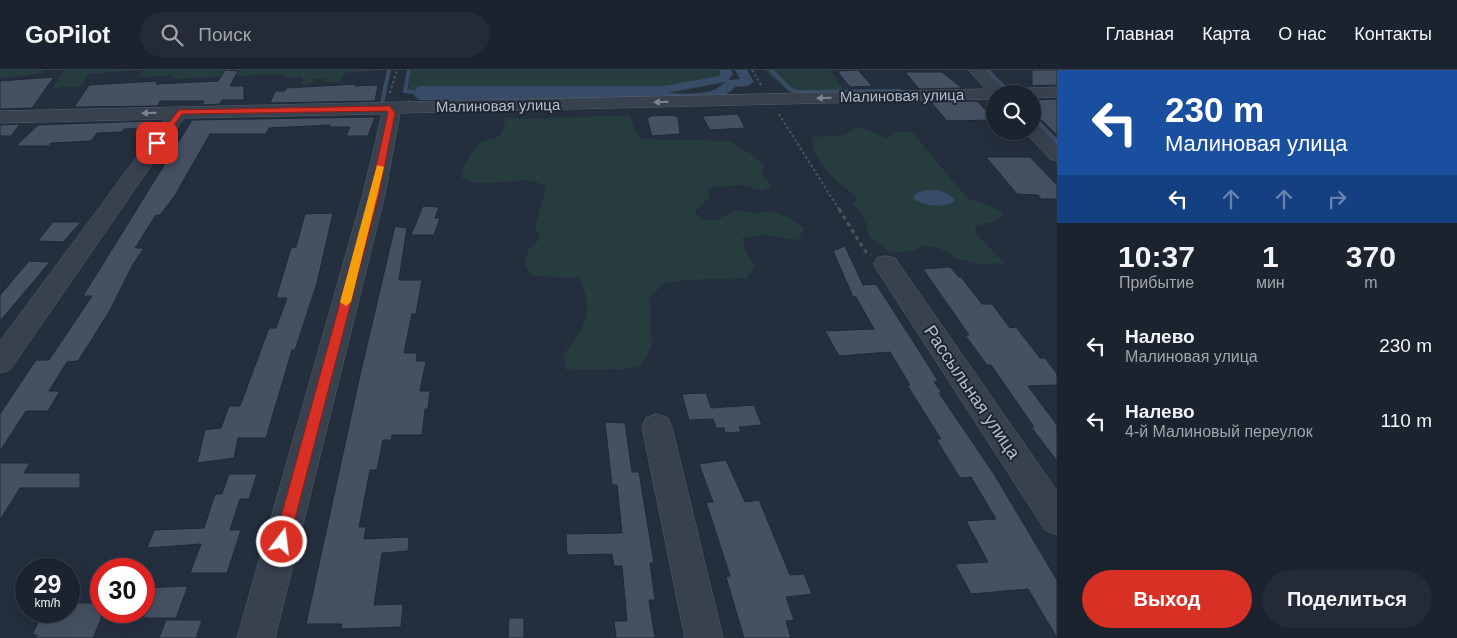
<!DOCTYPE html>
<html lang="ru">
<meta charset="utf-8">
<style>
body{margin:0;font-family:Helvetica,sans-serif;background:#242b36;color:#f1f3f6;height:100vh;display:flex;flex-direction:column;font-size:19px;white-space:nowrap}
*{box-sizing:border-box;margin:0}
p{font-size:16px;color:#a0a4aa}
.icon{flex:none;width:28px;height:28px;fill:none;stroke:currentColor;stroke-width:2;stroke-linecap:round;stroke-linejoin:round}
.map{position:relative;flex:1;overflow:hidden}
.sheet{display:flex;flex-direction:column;background:#1b232e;width:400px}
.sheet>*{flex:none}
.top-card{background:#1a4fa0;color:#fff;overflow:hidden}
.buttons{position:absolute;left:986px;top:15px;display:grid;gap:10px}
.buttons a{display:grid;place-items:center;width:55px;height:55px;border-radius:50%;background:#1b232e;box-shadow:0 5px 20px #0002,0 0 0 1px #39404a;font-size:25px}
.speed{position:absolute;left:15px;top:488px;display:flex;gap:10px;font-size:25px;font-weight:700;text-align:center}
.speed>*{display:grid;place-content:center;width:65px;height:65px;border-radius:50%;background:#1b232e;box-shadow:0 5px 20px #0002,0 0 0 1px #39404a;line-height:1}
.speed small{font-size:12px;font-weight:400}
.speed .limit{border:8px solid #d22;background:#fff;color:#111}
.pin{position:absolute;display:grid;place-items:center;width:42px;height:42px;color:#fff;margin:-21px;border-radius:10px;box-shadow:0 2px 8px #0006}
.me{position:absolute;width:55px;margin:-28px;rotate:15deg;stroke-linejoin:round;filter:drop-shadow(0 0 4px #0008)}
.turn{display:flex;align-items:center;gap:18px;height:105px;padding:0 25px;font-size:22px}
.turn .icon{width:65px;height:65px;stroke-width:2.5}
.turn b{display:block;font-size:35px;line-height:42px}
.lanes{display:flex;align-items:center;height:48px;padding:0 25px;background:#0003;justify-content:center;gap:25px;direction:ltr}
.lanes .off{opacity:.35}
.eta{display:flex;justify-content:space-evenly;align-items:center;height:85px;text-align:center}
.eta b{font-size:30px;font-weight:600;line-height:35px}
.primary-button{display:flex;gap:10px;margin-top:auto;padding:10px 25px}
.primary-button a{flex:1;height:58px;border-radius:30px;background:#d93025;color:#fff;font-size:20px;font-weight:600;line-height:58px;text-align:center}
.primary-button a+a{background:#242b36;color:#f1f3f6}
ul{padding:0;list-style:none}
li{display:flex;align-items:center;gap:15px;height:75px;padding:0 25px}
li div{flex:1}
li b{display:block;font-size:19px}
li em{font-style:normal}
header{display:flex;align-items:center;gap:30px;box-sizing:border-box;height:70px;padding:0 25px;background:#1b232e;border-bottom:1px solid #39404a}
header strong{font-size:24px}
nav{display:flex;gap:28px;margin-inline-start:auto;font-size:18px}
.search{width:350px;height:45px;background:#242b36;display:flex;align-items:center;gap:12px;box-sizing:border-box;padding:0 18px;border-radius:28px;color:#a0a4aa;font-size:19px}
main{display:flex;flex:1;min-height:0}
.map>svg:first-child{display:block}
.green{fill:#263c3f}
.water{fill:#394c67}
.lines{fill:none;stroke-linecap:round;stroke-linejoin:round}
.stream{stroke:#394c67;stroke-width:4}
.canal{fill:#394c67;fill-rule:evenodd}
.building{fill:#455162;stroke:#1f2835}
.minor-casing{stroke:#565f6c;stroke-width:1}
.path-far1{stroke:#44595c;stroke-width:2;stroke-dasharray:2.5 2.5;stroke-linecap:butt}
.path{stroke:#44595c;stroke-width:3;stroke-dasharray:4 4;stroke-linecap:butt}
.minor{fill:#38414e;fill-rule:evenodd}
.oneway{fill:#7c8592}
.route{fill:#d93025;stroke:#8d1f18}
.slow{fill:#f59e0b}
.labels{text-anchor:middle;stroke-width:4;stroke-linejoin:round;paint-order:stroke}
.far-street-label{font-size:15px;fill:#b4bcc9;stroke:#1d2633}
.street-label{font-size:18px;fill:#b4bcc9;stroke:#1d2633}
</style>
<header>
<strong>GoPilot</strong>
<div class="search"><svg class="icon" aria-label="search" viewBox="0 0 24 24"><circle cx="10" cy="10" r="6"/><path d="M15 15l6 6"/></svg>Поиск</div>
<nav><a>Главная</a><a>Карта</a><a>О нас</a><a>Контакты</a></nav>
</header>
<main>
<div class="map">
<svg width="1057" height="568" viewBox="0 0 1057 568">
<rect width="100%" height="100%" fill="#242f3e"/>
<g class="green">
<polygon points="0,0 45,0 34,5 0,8"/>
<polygon points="64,0 139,0 88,4 82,16 53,18"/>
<polygon points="143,0 384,0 344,3 339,13 325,12 326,8 314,9 311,14 301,14 303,7 285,8 285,4 171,9 172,5 137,8"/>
<polygon points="411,0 725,0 727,4 723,9 663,20 421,19 413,22 408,19"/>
<polygon points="763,0 830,0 846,22 790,23"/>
<path d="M 630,45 L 634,58 L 641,69 L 729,71 L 753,85 L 765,96 L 762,105 L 772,116 L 762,121 L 741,115 L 709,118 L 710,127 L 694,142 L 703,150 L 717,150 L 735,140 L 754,143 L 772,141 L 791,149 L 804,158 L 798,170 L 764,165 L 742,168 L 745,179 L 755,196 L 747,208 L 682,210 L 665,214 L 649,226 L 652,275 L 642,295 L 624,299 L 566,300 L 563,286 C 584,256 596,244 579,208 L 532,206 L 524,192 L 529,179 L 540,169 L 535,156 L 546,118 C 528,100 488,122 462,108 C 462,99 469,84 476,77 C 489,62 504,78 505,47 L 523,49 Z"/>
<path d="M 856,58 C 874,59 873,65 888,68 L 895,62 L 912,62 L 967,128 L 990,136 L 1004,144 C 996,153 986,153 975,156 L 976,163 L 1005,193 L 980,194 L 957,189 L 940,178 L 924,175 L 912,181 L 891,183 L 869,167 C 868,153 862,144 853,134 L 858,129 C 839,112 812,95 812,67 C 831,65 839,70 856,58 Z"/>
</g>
<path class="water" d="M 925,120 C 938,120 947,120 955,131 C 943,139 926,136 913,129 L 915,124 Z"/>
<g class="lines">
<g class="stream">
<polyline points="409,0 405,21 426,24"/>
<polyline points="771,0 790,19 797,22 900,21"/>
<polyline points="987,0 1006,19"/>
<polyline points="382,33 389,0"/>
<polyline points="1032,46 1057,71"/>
</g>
<path class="canal" d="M 719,0 L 731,0 L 733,4 L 729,10 L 740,9 L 735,0 L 747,0 L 754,12 L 748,16 L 735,17 C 724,30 704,30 688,31 L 420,30 L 414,26 L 417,17 L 421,16 L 663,16 L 719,6 L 721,4 ZM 725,12 C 712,27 685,23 667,23 Z"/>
</g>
<g class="building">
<polygon points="225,0 238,1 230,16 244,16 244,30 222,30 220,34 202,35 204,31 160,31 158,36 74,37 89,15 158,11 156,14 218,11"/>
<polygon points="858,0 872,16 850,17 837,1"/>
<polygon points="1032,0 1057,0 1057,15 1032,16"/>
<polygon points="905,2 942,2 962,18 919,19"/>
<polygon points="54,7 32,38 0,39 0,11"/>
<polygon points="356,14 355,16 378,15 375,31 270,33 275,21 285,21 286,18"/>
<polygon points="1057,29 1057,65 1032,41 1032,30"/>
<polygon points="977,31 995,50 947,51 931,32"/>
<polygon points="738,44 745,58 710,60 702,46"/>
<polygon points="672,45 678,47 680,64 652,66 647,48 649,48 649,46"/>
<polygon points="375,47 368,66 346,66 350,57 329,57 330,55 269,58 266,64 210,64 174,127 160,145 156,145 135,178 144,178 132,196 109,242 78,291 67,292 49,321 60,321 48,341 26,341 0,381 0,344 36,290 49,290 92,226 83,226 192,50"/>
<polygon points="148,51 145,58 124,59 122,62 97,63 91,71 51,73 49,76 16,76 38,55"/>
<polygon points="20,54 11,66 0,66 0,55"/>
<polygon points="986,87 1030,87 1057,115 1057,129 1041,129 1038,125 1017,124"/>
<polygon points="423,136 439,137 435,148 440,148 434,165 411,165"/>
<polygon points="333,143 317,213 295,280 292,280 266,368 238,368 234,388 197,393 205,360 221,358 229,336 240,336 269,258 276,258 287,228 276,228 291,178 296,177 305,144"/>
<polygon points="53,152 81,152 63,172 38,171"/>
<polygon points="395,156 407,158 399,210 422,210 416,244 412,244 404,283 417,283 416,291 426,291 420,321 430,321 428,339 425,339 422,365 392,365 391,370 383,370 377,400 370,400 359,457 366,457 364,469 409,467 408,481 382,483 374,535 403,534 401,557 341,559 342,554 306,554 360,305"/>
<polygon points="845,176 863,215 876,214 918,279 938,311 934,312 942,323 939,323 994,404 1057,510 1057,568 1028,519 971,524 955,494 988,492 966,451 996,449 971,407 960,408 949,390 936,369 941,369 907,315 910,315 890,282 839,286 825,261 874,259 856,227 853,227 833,181"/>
<polygon points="29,191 50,192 0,251 0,225"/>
<polygon points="950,197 959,207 961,207 982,234 992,234 1010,258 1016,257 1040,288 1045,288 1057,304 1057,315 1028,316 1057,355 1057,391 1031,357 1034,357 991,295 987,295 965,265 969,265 923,199"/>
<polygon points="706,323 711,338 754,335 762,355 739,357 741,362 725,363 724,358 716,358 713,349 689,350 682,324"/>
<polygon points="605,352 625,353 632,402 639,402 654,493 650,493 655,530 649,530 655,568 616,568 614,551 627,551 622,496 614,496 612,484 567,485 566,464 622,463 617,415 612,415"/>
<polygon points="726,390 745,432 759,430 790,505 804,504 812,524 786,527 794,550 786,551 791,568 744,568 726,507 730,506 706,432 713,432 699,394"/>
<polygon points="0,393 30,393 24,403 80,403 80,418 20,418 0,450"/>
<polygon points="229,404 257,404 249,429 240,429 230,460 241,460 227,503 190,503 201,474 147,478 154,460 204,458 215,424 222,424"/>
<polygon points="188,516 176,548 144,548 144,518"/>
<polygon points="69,533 101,533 101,549 93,568 35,568 37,565 32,565 43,542 69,541"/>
<polygon points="509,548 524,548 524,568 508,568"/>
<polygon points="166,550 202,550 196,568 159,568"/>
</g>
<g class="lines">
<g class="minor-casing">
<g id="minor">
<polygon points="969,0 986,0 1004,19 1057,17 1057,27 1032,28 1032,24 995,24 995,29 400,43 385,124 275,568 237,568 363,124 382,44 184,48 10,300 0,303 0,271 165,49 0,53 0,41 985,19"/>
<polygon points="1032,53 1039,55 1057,74 1057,91 1050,89 1024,61 1032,61"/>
<polygon points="886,186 895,188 1057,421 1057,465 1045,460 877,200 874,194 877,188"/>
<polygon points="657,344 668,348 672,357 723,568 685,568 642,357 646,348"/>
</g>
</g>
<g class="path-far1">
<polyline points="752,0 761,15"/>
<polyline points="390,23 397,0"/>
<polyline points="779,44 840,141"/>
</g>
<polyline class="path" points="839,139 865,181 871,185"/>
<use href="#minor" class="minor"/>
</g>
<defs><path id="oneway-solid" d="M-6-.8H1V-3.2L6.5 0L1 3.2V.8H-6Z" transform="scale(1.25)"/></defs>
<g class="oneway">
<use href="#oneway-solid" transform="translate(824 28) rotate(179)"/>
<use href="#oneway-solid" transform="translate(661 32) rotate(179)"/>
<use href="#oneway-solid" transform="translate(149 43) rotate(178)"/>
</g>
<polygon class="route" points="390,36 395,43 379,124 289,472 287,477 282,479 276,477 274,472 370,124 388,43 387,41 182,44 160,75 153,73 179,40"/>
<polygon class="slow" points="377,95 384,97 351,232 346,236 340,232"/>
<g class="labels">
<g class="far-street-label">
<text transform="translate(902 26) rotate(-1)" y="5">Малиновая улица</text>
<text transform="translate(498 36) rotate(-1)" y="5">Малиновая улица</text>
</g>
<g class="street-label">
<text transform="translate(972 322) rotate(56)" y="6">Рассыльная улица</text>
</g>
</g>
</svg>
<div class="buttons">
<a><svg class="icon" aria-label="search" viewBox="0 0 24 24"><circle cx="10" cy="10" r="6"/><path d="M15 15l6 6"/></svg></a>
</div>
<div class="speed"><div>29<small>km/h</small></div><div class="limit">30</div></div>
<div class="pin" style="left:157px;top:73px;background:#d93025"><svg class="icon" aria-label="arrive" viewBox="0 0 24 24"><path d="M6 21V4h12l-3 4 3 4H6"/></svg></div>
<svg class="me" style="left:282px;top:472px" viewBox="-20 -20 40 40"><circle r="17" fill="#d93025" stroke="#fff" stroke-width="3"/><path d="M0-11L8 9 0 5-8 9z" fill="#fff"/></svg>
</div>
<section class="sheet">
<div class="top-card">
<div class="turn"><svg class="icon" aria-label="left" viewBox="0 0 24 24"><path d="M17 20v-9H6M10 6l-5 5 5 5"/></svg><div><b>230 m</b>Малиновая улица</div></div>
<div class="lanes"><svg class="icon" aria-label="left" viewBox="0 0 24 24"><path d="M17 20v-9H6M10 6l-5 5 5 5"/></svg><svg class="icon off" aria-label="ahead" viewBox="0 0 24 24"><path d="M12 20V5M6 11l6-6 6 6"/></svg><svg class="icon off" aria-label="ahead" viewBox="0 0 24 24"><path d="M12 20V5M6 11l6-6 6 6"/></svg><svg class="icon off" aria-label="right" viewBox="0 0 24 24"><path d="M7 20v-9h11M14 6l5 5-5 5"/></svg></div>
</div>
<div class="eta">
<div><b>10:37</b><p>Прибытие</p></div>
<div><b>1</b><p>мин</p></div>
<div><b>370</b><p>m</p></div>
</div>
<ul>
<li><svg class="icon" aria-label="left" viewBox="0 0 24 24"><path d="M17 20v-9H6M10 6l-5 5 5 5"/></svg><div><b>Налево</b><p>Малиновая улица</p></div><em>230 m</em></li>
<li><svg class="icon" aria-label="left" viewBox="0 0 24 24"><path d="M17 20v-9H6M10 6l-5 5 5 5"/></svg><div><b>Налево</b><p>4-й Малиновый переулок</p></div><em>110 m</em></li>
</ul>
<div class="primary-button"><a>Выход</a><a>Поделиться</a></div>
</section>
</main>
